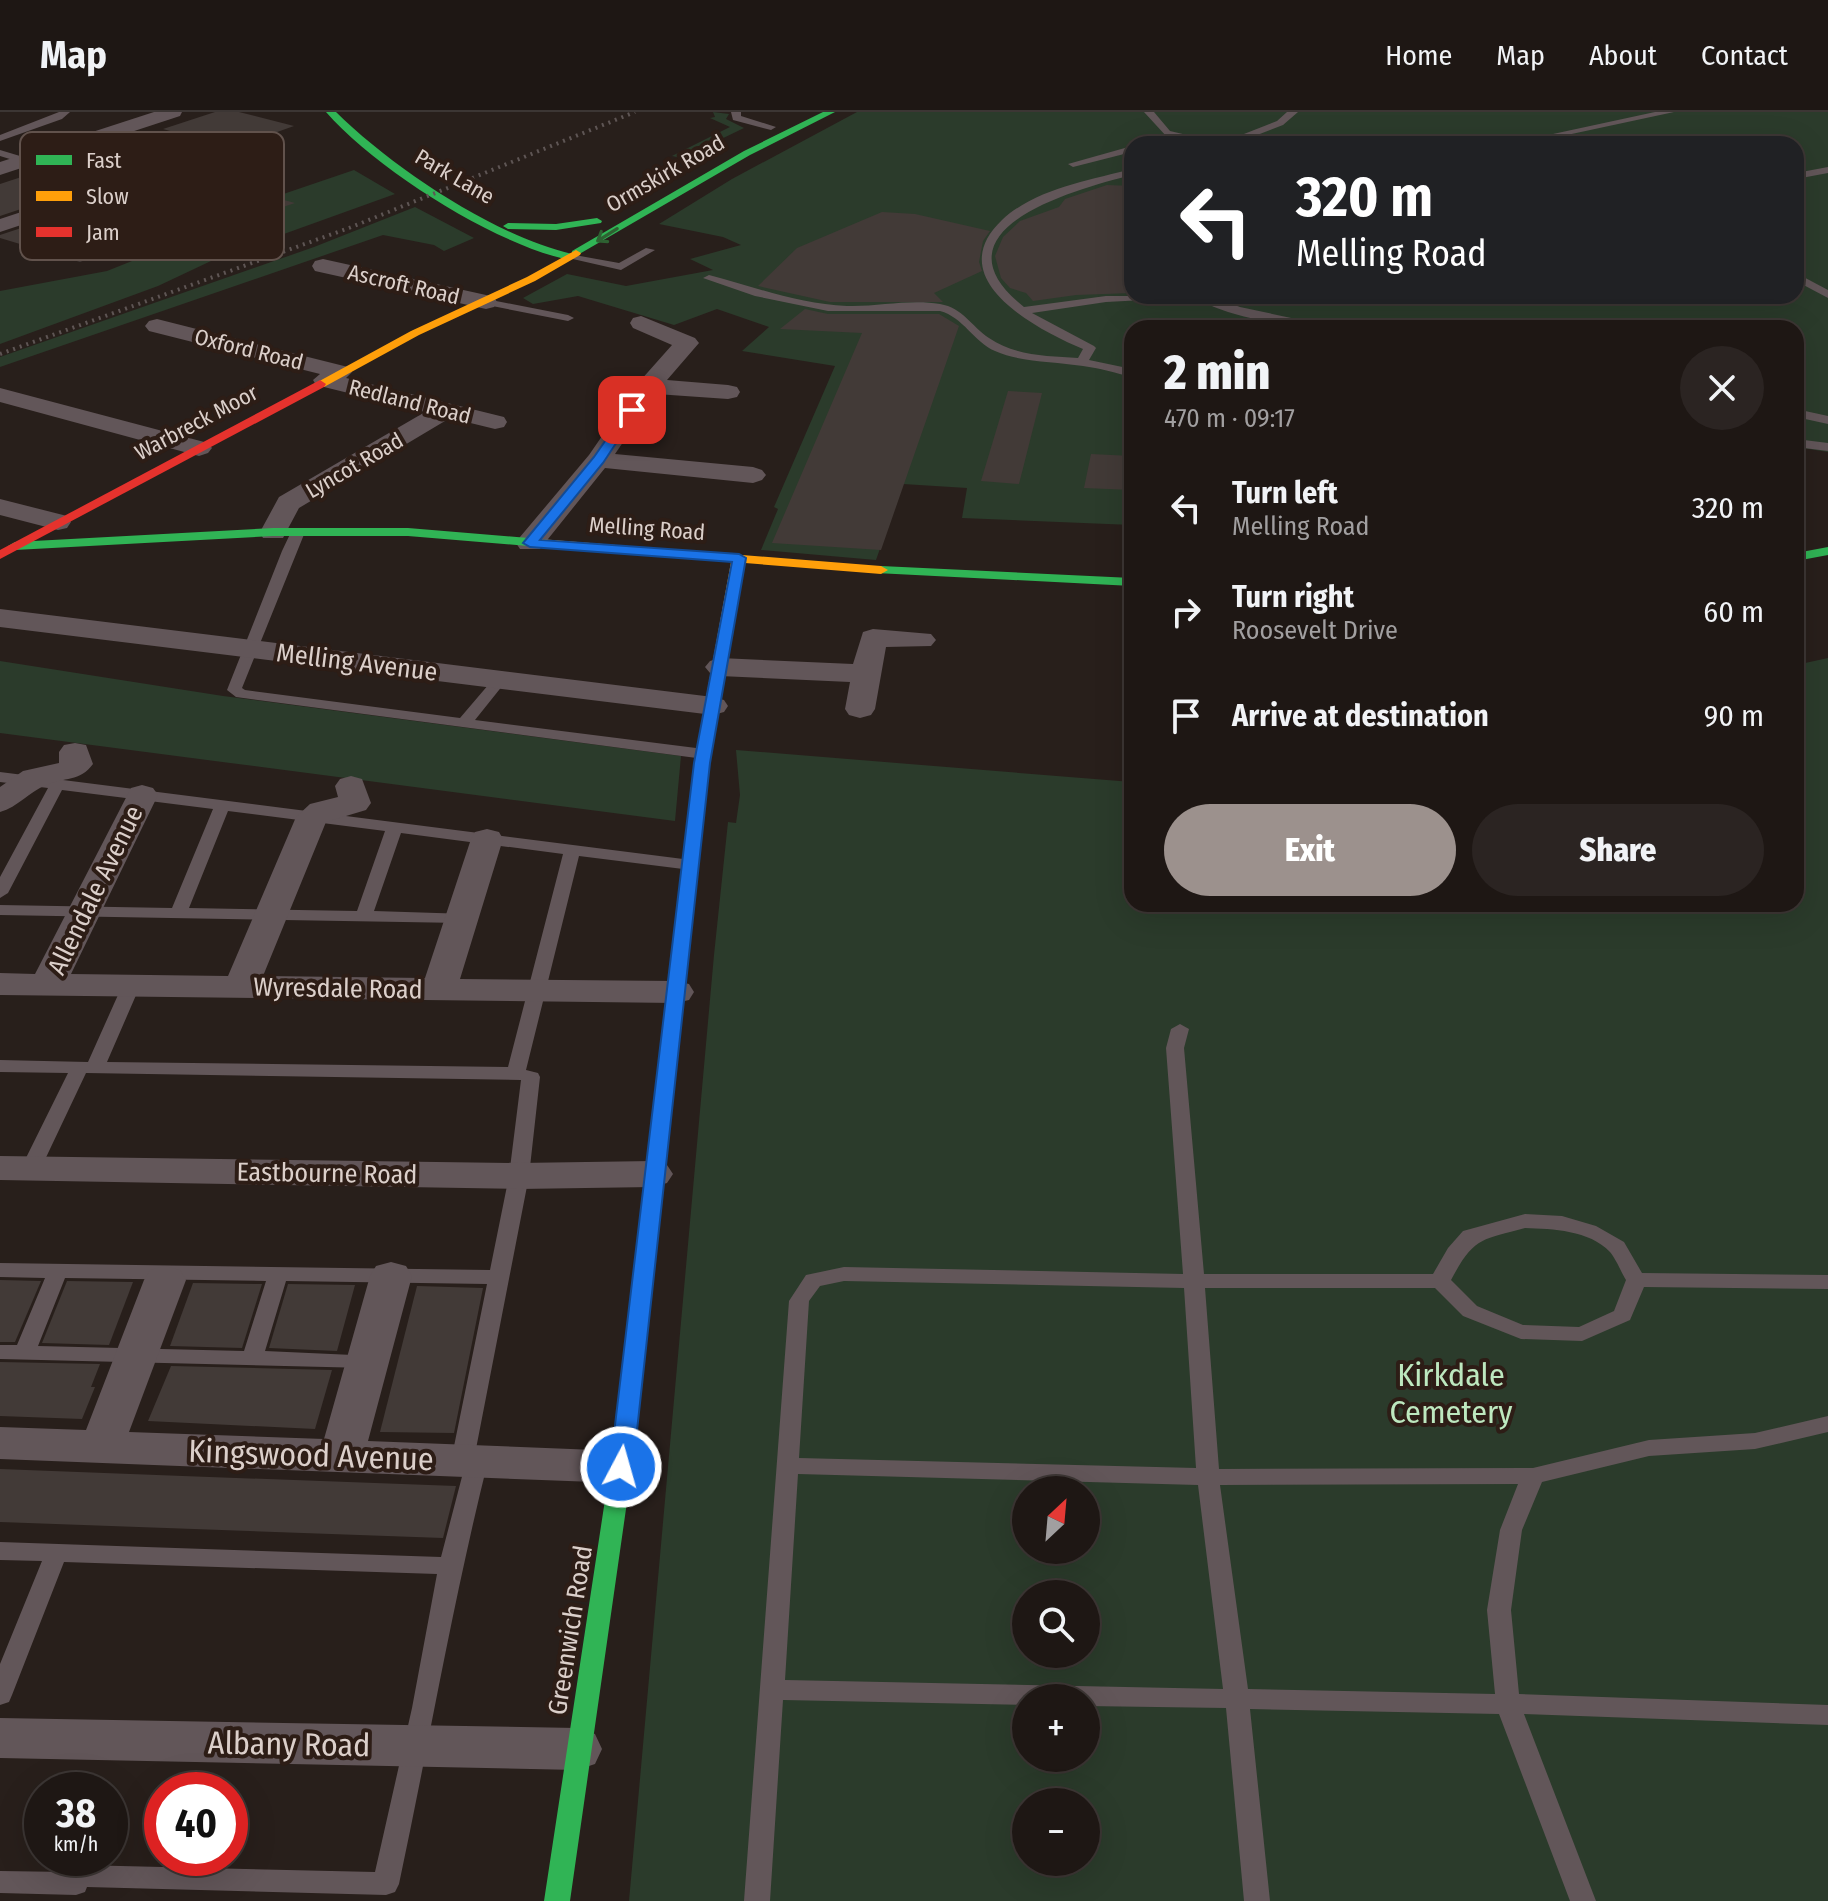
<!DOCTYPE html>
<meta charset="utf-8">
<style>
body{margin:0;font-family:"Fira Sans Condensed",sans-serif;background:#2b2422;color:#f1f3f6;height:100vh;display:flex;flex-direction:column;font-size:30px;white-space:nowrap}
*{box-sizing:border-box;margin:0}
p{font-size:26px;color:#a19fa0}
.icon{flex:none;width:44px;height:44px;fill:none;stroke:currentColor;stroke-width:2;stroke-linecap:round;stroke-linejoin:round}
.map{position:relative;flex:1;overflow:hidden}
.panel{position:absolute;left:1124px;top:208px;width:680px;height:592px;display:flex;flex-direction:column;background:#1e1714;border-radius:24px;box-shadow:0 8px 32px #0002,0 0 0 2px #3c3634}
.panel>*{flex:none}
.banner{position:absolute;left:1124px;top:24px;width:680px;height:168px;border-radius:24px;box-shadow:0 8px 32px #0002,0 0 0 2px #3c3634;background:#202124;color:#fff;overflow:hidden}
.needle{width:52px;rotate:26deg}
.fabs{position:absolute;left:1012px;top:1364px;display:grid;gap:16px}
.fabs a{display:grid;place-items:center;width:88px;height:88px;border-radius:50%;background:#1e1714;box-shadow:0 8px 32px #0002,0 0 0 2px #3c3634;font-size:40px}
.speed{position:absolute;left:24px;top:1660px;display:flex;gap:16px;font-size:40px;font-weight:700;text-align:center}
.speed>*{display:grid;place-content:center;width:104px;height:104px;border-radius:50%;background:#1e1714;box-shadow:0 8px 32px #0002,0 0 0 2px #3c3634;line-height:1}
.speed small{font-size:20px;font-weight:400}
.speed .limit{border:12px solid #d22;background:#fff;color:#111}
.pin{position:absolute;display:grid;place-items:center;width:68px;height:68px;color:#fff;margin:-34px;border-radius:16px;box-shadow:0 4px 12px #0006}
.me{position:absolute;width:88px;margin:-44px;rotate:6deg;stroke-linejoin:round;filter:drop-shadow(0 0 6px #0008)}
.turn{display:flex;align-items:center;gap:28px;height:168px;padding:0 40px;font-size:36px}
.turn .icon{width:104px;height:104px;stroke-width:2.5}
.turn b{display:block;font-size:56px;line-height:68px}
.round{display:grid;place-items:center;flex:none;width:84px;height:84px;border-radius:42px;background:#2b2422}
.headline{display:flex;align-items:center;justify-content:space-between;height:136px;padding:0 40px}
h1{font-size:48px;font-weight:800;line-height:60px}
.cta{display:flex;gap:16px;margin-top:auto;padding:16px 40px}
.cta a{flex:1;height:92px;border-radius:48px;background:#9c918d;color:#fff;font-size:32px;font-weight:800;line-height:92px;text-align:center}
.cta a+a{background:#2b2422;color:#f1f3f6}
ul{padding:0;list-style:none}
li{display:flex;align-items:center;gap:24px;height:104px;padding:0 40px}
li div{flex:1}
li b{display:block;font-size:30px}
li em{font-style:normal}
header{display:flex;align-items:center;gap:48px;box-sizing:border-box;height:112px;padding:0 40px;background:#1e1714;border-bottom:2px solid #3c3634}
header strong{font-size:38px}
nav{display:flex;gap:44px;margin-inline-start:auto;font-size:28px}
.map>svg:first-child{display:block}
.green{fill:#2b3b2b;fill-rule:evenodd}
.building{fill:#423a37}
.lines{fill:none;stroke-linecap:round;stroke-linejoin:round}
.lane{fill:#625659;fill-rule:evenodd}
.street{fill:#625659;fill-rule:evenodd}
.fast{fill:#30b455;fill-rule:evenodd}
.slow{fill:#ff9f0a;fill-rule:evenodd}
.jam{fill:#e5322d;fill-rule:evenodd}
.rail{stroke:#5e5554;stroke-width:4;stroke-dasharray:2 5;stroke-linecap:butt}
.oneway{stroke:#2e6132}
.route{fill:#1a73e8;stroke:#114b97;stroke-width:2}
.labels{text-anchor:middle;stroke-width:8;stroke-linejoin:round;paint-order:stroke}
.far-street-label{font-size:22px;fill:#dbcfca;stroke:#2d1d16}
.street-label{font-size:26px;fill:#dbcfca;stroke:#2d1d16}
.near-park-label{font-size:32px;fill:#bde8bf;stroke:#2d1d16}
.near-street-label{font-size:32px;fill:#dbcfca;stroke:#2d1d16}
.key{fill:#2d1d16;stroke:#61524c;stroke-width:2}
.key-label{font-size:22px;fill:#dbcfca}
</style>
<header>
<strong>Map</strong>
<nav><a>Home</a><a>Map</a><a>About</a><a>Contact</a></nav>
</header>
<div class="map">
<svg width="1828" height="1789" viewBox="0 0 1828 1789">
<rect width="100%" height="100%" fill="#281f1b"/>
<g class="green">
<polygon points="713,0 729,2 726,7 744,16 682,46 672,44 730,15 710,6 715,5"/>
<path d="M 857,0 L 1828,0 L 1828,340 L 1796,335 L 1796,216 L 1132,216 L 1132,413 L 962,406 L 967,376 L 903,372 L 876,448 L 761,438 L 778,397 L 774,395 L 835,254 L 742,239 L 769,215 L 717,197 L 674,213 L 578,184 L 533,192 L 523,186 L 567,162 L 626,174 L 713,158 L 690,147 L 741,133 L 723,125 L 659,112 L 732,67 ZM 1132,32 L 1796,32 L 1796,184 L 1132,184 Z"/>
<polygon points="354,58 395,82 270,127 267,134 211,149 158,174 0,232 0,179 107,159 152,141 127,135"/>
<polygon points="415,95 474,126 444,139 434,133 383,123 0,255 0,245 314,135"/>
<path d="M 1828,546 L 1828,1789 L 629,1789 L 714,843 L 728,710 L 736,711 L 740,683 L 736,638 L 1132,670 L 1132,792 L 1796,792 L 1796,553 ZM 1026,1378 L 1086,1378 L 1086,1438 L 1026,1438 ZM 1026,1482 L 1086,1482 L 1086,1542 L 1026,1542 ZM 1026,1586 L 1086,1586 L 1086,1646 L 1026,1646 ZM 1026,1690 L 1086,1690 L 1086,1750 L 1026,1750 Z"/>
<polygon points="0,549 223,584 681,644 675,709 0,621"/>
</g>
<g class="building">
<polygon points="215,0 239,0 294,14 232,36 163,17"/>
<polygon points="64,51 117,65 0,104 0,72"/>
<polygon points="202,66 295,91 238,110 209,101 80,150 0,126 0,123 148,74 165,79"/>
<polygon points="1107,73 1132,74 1132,181 1076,183 1033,189 1026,181 1010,176 1001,166 995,144 1003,125 1020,109 1059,95 1065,87"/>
<polygon points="882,100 915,102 990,119 983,129 979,150 982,159 934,181 943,190 830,190 758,174 797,136"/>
<polygon points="805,197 828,202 939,202 959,214 881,438 772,431 862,221 780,217"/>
<polygon points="1008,279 1042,281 1019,372 981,369"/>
<polygon points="1091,342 1132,344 1132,378 1084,376"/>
<polygon points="0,1168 41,1169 15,1230 0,1230"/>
<polygon points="67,1169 133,1170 109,1233 42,1231"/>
<polygon points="193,1171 262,1172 242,1236 170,1234"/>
<polygon points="288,1172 355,1173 337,1239 269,1236"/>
<polygon points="417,1174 483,1176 454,1321 380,1320"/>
<polygon points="0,1250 100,1252 91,1275 95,1275 82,1307 0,1304"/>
<polygon points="171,1254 332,1258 315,1317 148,1309"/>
<polygon points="0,1357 183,1364 456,1374 443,1426 0,1410"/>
</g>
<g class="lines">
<g class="lane">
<polygon points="59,0 70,0 62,7 0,29 0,23"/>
<polygon points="731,0 741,0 741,4 776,15 771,18 733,8"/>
<polygon points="1144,0 1154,0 1170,19 1221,31 1277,9 1287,0 1298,0 1283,13 1234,32 1200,32 1177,28 1146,32 1167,25"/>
<polygon points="1655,0 1674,0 1525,32 1506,32"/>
<polygon points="1132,34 1132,40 1073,55 1068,52"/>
<polygon points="0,38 30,47 31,49 26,52 0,44"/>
<polygon points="1828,55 1828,61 1796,67 1796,61"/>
<path d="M 1132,57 L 1132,63 C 1073,78 927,118 1024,195 L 1106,184 L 1169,184 L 1163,187 L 1106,190 L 1032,201 L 1094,234 L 1096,236 L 1089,248 L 1132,257 L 1132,265 C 1116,261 1099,256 1083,254 C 1053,249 1023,251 995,239 C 974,230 963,205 940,199 L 828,199 L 755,184 L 703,166 L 709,163 C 755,175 799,192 847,194 C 878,195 909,187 940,192 C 963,196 971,214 989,226 C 1015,244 1048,244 1078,246 L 1083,237 C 1036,217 940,167 1002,108 C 1035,77 1090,68 1132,57 Z"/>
<polygon points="646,136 655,138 621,158 564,145 569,142 619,151"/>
<polygon points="1796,161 1828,178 1828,186 1796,169"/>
<path d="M 1194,184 L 1210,184 L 1240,195 L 1338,216 C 1299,216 1225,207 1194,184 Z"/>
<polygon points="486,187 568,203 574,206 568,209 482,192 480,190"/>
<polygon points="1796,297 1828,304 1828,312 1796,305"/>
<polygon points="1796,327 1828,331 1828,339 1796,335"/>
<polygon points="298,416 305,420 242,576 245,578 460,606 495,565 500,564 507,568 475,608 704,637 712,642 704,647 236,585 227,578 282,439 291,420"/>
<path d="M 0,660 L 691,748 L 699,753 L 691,758 L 579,744 L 526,958 L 538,961 L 540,965 L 529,1064 L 475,1342 L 485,1343 L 488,1349 C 453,1489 429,1631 399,1772 L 395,1780 L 386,1783 L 87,1775 L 85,1780 L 76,1783 L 0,1781 L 0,1759 L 68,1760 L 70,1756 L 79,1753 L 375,1760 L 412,1596 L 437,1462 L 64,1450 L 12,1583 L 9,1590 L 0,1593 L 0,1552 L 42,1449 L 0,1448 L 0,1430 L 441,1445 L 464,1357 L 454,1355 L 451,1349 L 487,1172 L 286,1169 L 265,1239 L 375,1244 L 378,1249 L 375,1254 L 367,1256 L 0,1247 L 0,1233 L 17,1233 L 45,1166 L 0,1165 L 0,1151 L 490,1158 L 509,1064 L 521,968 L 86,961 L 41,1056 L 31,1062 L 21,1056 L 68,961 L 0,960 L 0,948 L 88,950 L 122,874 L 131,869 L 140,874 L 107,950 L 508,955 L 563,742 L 401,721 L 374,799 L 468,802 L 471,806 L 468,810 L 462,811 L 0,803 L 0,793 L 172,796 L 213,697 L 62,678 L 8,781 L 0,786 L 0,765 L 48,676 L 0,670 ZM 228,699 L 385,719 L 357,799 L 189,796 ZM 65,1166 L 266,1169 L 244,1239 L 38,1234 Z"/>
<path d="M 1180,912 L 1189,917 L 1184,936 L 1204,1162 L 1433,1162 L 1448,1136 L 1463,1119 L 1525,1102 L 1562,1104 L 1596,1114 L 1624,1130 L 1642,1161 L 1828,1163 L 1828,1177 L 1644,1175 L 1630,1208 L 1582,1229 L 1521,1227 L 1463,1204 L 1435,1176 L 1205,1176 L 1219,1357 L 1533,1356 L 1649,1328 L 1755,1321 L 1828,1304 L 1828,1320 L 1755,1337 L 1649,1344 L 1542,1370 L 1522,1418 L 1511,1498 L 1519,1582 L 1828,1593 L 1828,1613 L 1524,1602 L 1596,1789 L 1570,1789 L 1499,1602 L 1250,1597 L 1270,1789 L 1244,1789 L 1226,1596 L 1086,1594 L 1086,1586 L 1026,1586 L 1026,1593 L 783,1588 L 770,1789 L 744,1789 L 789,1189 L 806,1163 L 844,1155 L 1183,1162 L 1166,936 L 1171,917 ZM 1525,1116 C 1553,1117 1589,1118 1610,1140 C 1616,1147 1621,1160 1626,1168 L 1614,1199 L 1579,1215 L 1523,1213 L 1477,1194 L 1451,1168 C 1474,1125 1481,1128 1525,1116 ZM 844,1169 L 1184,1176 L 1196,1356 L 799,1346 L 809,1189 L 820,1174 ZM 798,1362 L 1198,1373 L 1223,1577 L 785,1568 ZM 1518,1372 L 1500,1418 L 1487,1498 L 1495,1582 L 1248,1577 L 1220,1373 Z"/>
</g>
<g class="street">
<polygon points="154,0 182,0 180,4 0,63 0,50"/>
<polygon points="144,31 184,43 187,47 172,63 0,120 0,107 158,55 163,49 137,41 134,37"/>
<polygon points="323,147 486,183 494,185 497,190 494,195 486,197 315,159 312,154 315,149"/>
<polygon points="641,204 695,226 699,231 667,268 728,273 737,275 740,280 737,285 728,287 656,282 615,342 753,355 762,358 766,363 762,368 753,371 605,356 540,437 520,437 516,431 520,425 589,343 640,269 672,233 633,216 630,211 633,206"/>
<polygon points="157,207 348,255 352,260 346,266 504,305 507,310 504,315 495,317 450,306 299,396 283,426 263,426 260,420 279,385 425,300 316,273 313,268 320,262 149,219 145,214 149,209"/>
<polygon points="0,276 208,331 212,336 208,341 199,344 0,290"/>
<polygon points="0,387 67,404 71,410 67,416 58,418 0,403"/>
<polygon points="0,497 713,585 724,588 728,594 724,600 713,603 0,515"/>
<polygon points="873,517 931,522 936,528 931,534 886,535 875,597 871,603 860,606 849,603 845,597 850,570 720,564 710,561 705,555 710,549 720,546 853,552 863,520"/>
<path d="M 75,631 L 86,633 L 93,652 C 80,670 64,665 46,673 C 29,680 18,695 0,700 L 0,675 L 23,659 L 59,651 L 59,640 L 64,633 Z"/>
<polygon points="351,664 362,667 371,691 366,698 326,710 263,864 425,866 471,727 475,720 487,717 499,720 503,727 460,867 676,869 689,872 694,880 689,888 676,891 0,883 0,861 35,862 131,676 142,673 153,676 158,683 71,862 228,864 296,705 310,692 338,685 335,674 340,667"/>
<polygon points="0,1044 519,1051 653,1049 667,1053 673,1062 667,1071 653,1075 519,1077 0,1068"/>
<polygon points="391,1150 406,1154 412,1164 368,1329 621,1339 637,1343 643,1355 637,1367 621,1371 0,1347 0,1315 86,1318 144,1168 150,1158 165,1154 180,1158 186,1168 129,1320 324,1327 370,1164 376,1154"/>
<polygon points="0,1606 577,1616 595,1622 602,1637 595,1652 577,1658 0,1646"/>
</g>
<g class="fast">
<path d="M 326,0 L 336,0 C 393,56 494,124 572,142 L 572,139 L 744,39 L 823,0 L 835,0 L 750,43 L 569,148 C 494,132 377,58 326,0 Z"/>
<polygon points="597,106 602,109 601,111 556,118 508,117 503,114 508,111 556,112"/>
<polygon points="273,416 408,416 540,427 547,431 540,435 408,424 273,424 15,438 8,434 15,430"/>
<polygon points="1828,435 1828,443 1796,449 1796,441"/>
<polygon points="881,454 1132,466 1132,474 876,461 876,455"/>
<polygon points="695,709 703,714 632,1355 570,1789 544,1789 610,1355 687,714"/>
</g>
<g class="slow">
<polygon points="576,138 581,141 580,143 535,169 419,223 324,275 314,272 411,219 527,165"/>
<polygon points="540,427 881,454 888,458 881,462 745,451 710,651 703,714 695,719 687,714 694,651 731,450 535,434 533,431"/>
</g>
<polygon class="jam" points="320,268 326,272 324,275 0,447 0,438"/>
<polyline class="rail" points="0,242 349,116 635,0"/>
</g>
<defs><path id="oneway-shaft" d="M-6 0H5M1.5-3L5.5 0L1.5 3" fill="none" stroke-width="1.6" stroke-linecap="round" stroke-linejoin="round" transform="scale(2)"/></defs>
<use class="oneway" href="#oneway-shaft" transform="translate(607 123) rotate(148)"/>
<polygon class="route" points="632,295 638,298 603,351 540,428 739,442 746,446 710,651 633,1355 629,1360 621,1363 613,1360 610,1355 694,651 732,450 530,435 523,431 594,345 628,296"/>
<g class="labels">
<g class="far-street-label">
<text transform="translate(665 61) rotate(-30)" y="8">Ormskirk Road</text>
<text transform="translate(455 64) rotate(30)" y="8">Park Lane</text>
<text transform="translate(404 172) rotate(13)" y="8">Ascroft Road</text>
<text transform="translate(249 237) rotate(14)" y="8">Oxford Road</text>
<text transform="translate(410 289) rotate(14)" y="8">Redland Road</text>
<text transform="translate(196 310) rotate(-28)" y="8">Warbreck Moor</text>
<text transform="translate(354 353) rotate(-30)" y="8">Lyncot Road</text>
<text transform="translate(647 416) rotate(4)" y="8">Melling Road</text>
</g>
<g class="street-label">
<text transform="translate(357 550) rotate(7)" y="9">Melling Avenue</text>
<text transform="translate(95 778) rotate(-64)" y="9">Allendale Avenue</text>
<text transform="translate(338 876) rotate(1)" y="9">Wyresdale Road</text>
<text transform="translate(327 1061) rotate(1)" y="9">Eastbourne Road</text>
<text transform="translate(570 1518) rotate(-81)" y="9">Greenwich Road</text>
</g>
<g class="near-park-label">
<text x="1451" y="1274">Kirkdale<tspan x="1451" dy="37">Cemetery</tspan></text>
</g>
<g class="near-street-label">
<text transform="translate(311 1343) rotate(2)" y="11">Kingswood Avenue</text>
<text transform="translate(289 1632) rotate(1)" y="11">Albany Road</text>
</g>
</g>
<rect x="20" y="20" width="264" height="128" rx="12" class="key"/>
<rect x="36" y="43" width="36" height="10" fill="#30b455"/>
<rect x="36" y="79" width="36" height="10" fill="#ff9f0a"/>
<rect x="36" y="115" width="36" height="10" fill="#e5322d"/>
<g class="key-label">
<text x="86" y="56">Fast</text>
<text x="86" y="92">Slow</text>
<text x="86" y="128">Jam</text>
</g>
</svg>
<div class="fabs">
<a><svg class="needle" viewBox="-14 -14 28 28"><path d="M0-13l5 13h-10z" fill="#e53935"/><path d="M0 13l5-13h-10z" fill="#a19fa0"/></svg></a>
<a><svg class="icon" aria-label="search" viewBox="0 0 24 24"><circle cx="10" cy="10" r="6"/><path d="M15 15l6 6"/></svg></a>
<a>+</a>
<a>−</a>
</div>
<div class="speed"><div>38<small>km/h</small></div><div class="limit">40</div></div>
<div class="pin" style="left:632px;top:298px;background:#d93025"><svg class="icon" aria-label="arrive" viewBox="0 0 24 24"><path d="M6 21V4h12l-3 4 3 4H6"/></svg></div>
<svg class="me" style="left:621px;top:1355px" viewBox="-20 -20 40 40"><circle r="17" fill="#1a73e8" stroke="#fff" stroke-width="3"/><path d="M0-11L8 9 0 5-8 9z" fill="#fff"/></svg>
<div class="banner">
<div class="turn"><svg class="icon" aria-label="left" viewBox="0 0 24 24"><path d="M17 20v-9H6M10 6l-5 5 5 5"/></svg><div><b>320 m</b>Melling Road</div></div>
</div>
<section class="panel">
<div class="headline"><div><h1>2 min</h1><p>470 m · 09:17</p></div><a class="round"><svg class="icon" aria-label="close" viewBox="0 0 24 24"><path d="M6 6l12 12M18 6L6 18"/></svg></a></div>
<ul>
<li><svg class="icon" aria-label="left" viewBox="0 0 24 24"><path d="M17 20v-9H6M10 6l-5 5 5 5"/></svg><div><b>Turn left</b><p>Melling Road</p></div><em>320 m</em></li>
<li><svg class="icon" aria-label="right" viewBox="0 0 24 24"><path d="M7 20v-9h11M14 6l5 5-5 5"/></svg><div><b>Turn right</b><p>Roosevelt Drive</p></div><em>60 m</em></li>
<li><svg class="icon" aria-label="arrive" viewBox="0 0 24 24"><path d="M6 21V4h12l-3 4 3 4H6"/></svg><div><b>Arrive at destination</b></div><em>90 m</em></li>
</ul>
<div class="cta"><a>Exit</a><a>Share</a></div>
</section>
</div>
